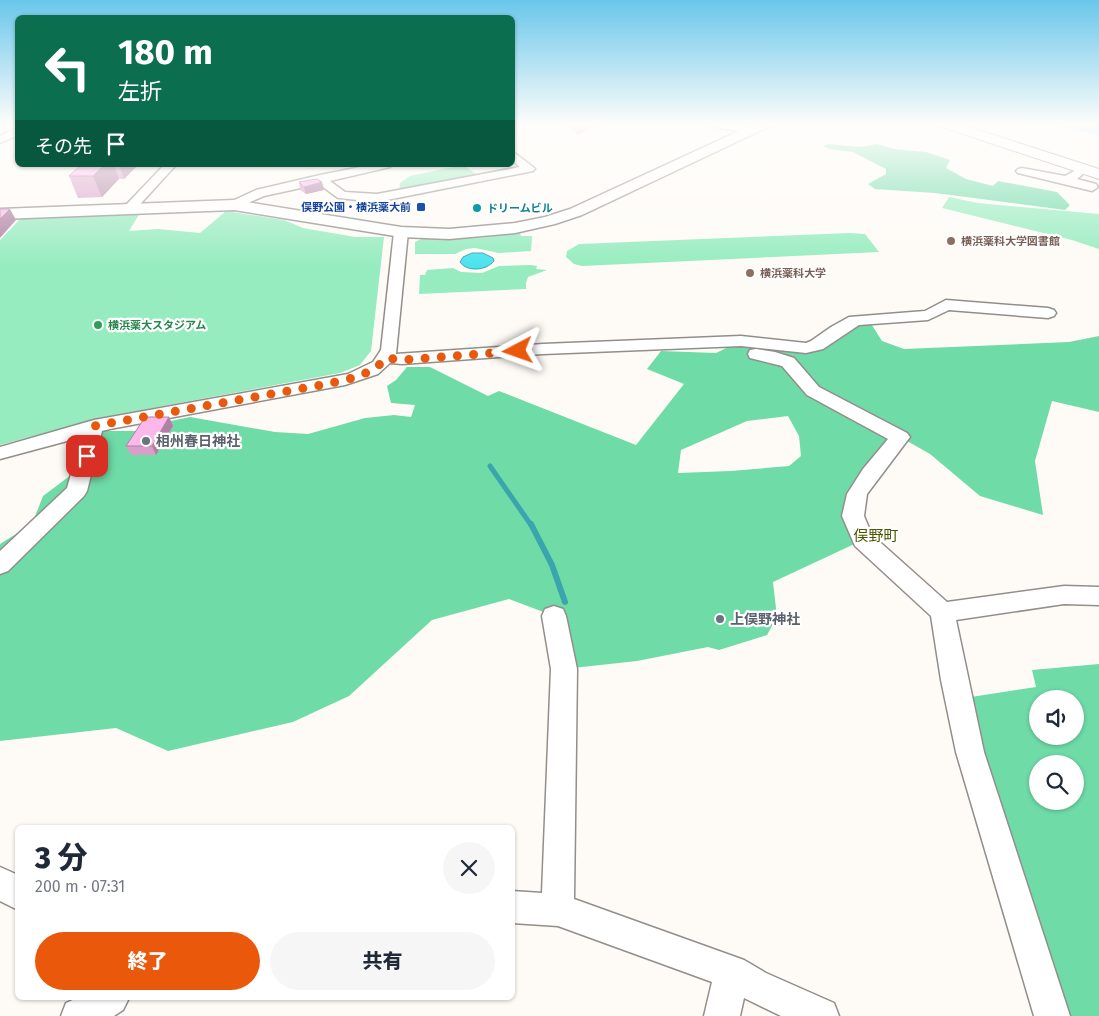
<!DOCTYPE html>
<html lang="ja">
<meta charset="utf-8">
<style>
body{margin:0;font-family:"Fira Sans","Noto Sans JP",sans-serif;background:#f6f6f7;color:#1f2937;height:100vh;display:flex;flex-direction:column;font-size:19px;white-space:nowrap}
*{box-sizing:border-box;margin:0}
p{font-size:16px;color:#747a83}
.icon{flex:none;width:28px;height:28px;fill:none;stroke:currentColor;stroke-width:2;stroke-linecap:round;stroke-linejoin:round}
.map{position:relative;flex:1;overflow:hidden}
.panel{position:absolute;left:15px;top:825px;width:500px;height:175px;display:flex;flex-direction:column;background:#fff;border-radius:8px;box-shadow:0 1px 4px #0004}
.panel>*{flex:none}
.hud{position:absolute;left:15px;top:15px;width:500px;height:152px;border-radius:8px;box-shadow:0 1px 4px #0004;background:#0b6e4f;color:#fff;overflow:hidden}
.tools{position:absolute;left:1029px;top:690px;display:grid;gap:10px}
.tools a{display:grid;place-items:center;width:55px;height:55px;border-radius:50%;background:#fff;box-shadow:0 1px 4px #0004;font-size:25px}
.pin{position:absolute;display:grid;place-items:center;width:42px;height:42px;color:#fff;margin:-21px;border-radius:10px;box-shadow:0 2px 8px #0006}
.me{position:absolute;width:55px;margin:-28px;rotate:266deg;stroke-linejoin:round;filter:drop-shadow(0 0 4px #0008)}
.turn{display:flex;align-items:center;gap:18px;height:105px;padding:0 20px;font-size:22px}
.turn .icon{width:65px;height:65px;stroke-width:2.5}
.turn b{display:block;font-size:35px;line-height:42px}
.then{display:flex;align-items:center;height:48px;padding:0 20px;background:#0003;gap:10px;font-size:19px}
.round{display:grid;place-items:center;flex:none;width:52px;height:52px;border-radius:26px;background:#f6f6f7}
.head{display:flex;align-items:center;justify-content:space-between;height:85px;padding:0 20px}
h1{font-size:30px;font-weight:800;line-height:38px}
.cta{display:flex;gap:10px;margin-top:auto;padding:10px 20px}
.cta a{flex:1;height:58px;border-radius:30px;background:#ea580c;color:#fff;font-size:20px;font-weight:800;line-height:58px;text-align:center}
.cta a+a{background:#f6f6f7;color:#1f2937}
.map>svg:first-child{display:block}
.green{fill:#96ecbf}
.forest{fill:#6fdba7;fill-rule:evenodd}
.water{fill:#4be3f0;stroke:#3ba5ae}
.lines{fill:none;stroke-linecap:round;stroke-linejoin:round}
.stream-far1{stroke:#3ba5ae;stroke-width:5}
.stream{stroke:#3ba5ae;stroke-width:6}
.river{fill:#4be3f0;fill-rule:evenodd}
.minor-casing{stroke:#928e8b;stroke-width:3}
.tertiary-casing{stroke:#928e8b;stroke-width:3}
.secondary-casing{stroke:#928e8b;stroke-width:2}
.minor{fill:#fff;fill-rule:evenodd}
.tertiary{fill:#fff;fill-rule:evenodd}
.secondary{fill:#fff;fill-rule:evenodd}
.wall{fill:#d99ec9}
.shaded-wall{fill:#b081a4}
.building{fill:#fcb8ea;stroke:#b081a4}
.route{stroke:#ea580c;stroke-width:9;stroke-dasharray:0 16.2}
.transit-dot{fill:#1a4fb4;stroke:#fff;stroke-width:2}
.culture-dot{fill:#0f9aa8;stroke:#fff;stroke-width:2}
.education-dot{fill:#8d6e63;stroke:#fff;stroke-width:2}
.leisure-dot{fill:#2e9e5b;stroke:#fff;stroke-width:2}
.worship-dot{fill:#6b7280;stroke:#fff;stroke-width:2}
.labels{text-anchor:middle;stroke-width:4.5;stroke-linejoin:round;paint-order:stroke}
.far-transit-label{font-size:11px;font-weight:bold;fill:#164399;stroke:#fff;text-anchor:end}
.far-culture-label{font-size:11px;font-weight:bold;fill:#0d838f;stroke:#fff;text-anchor:start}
.far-education-label{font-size:11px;font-weight:bold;fill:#785e54;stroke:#fff;text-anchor:start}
.far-leisure-label{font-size:11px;font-weight:bold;fill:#27864d;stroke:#fff;text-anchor:start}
.worship-label{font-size:14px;font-weight:bold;fill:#5b616d;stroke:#fff;text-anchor:start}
.neighbourhood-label{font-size:15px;fill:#485602;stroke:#fff}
</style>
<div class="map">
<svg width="1099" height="1016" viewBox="0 0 1099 1016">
<rect width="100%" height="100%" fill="#fefbf6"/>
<g class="green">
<polygon points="463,165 481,177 399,192 400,183 410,176"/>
<polygon points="949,197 978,203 1099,214 1099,249 1072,240 942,208"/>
<polygon points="226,211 284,220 303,228 355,237 384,237 371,351 360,365 340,373 104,417 0,445 0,240 21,218 140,213 129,231 158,229 200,233"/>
<polygon points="520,233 521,236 532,236 531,251 499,253 475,248 466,249 455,254 415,254 415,242 421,239 479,238"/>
<polygon points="850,233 865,234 879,252 582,266 574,264 566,257 567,251 579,244"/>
<polygon points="531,265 537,266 536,269 547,270 528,277 526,283 526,289 419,294 420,275 425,275 427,270 453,268 461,272 482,273 499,266"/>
</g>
<g class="forest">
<polygon points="828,144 861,147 877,144 894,149 926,152 950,160 946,168 966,179 993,186 998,181 1057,192 1070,205 1065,210 935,193 875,189 868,184 886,174 886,169 853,152 830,149 823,146"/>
<path d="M 868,319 L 882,341 L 904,349 L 1069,342 L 1099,336 L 1099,412 L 1052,401 L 1035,461 L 1043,515 L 980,496 L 930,454 L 900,437 L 857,494 L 863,540 L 773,582 L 777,617 L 767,635 L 719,650 L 708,647 L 637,661 L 564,669 L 554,616 L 509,599 L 432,620 L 349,696 L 293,722 L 168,751 L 116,728 L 0,741 L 0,544 L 32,524 L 43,496 L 71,475 L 76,444 L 93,431 L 146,431 L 171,421 L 190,417 L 275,432 L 308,434 L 365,418 L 394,415 L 411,417 L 415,405 L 391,403 L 387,386 L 396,380 L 407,367 L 430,367 L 488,396 L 499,391 L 636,445 L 684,384 L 647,369 L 661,351 L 716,353 L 741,341 L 806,348 ZM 788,416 L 799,436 L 801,456 L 789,466 L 731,471 L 678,473 L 681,450 L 747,421 Z"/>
<path d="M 1099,664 L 1099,1016 L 1052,1016 L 958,699 L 1036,687 L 1032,670 ZM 1038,699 L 1075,699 L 1075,736 L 1038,736 ZM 1038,764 L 1075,764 L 1075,801 L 1038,801 Z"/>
</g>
<path class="water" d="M 472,253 L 483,253 L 493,258 L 494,261 C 486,271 467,272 460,262 L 463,257 Z"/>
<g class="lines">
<polyline class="stream-far1" points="490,466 531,525"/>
<polyline class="stream" points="531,524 552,565 565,602"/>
<polygon class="river" points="1057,124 1099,125 1099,135 1059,127"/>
<g class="minor-casing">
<g id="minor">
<polygon points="512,124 522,124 512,130"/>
<polygon points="709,124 733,124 755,128 756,130 751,133 714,127"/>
<polygon points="18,127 18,135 0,143 0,136"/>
<polygon points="512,151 533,167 535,169 533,171 377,202 338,198 319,184 264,196 234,209 228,205 230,202 256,190 320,175 370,165 392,165 390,167 330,181 345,192 377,194 520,167 512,160"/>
<polygon points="164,165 176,165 133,212 125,212 123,209 125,206"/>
<polygon points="1022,168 1065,176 1074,171 1082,171 1084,173 1077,179 1096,184 1098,187 1092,191 1018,173 1016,171 1018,169"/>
<polygon points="401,228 408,232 396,354 543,344 741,336 806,343 811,341 831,327 849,317 925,311 946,300 1048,308 1054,310 1056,313 1054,316 1048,318 949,310 928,320 859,325 823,349 806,353 741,346 543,354 402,364 390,363 378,374 345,385 110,429 102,431 87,491 84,496 8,571 0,574 0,551 67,488 82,437 0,459 0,447 94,420 348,374 373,362 381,350 394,232"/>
<polygon points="756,349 775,352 794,358 819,387 907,433 910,437 867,494 864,516 872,535 947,602 1064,586 1099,587 1099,605 1064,604 956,620 984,752 1070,1016 1034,1016 956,752 941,680 931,616 855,546 842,516 847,494 863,469 888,439 807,395 782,366 750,358 748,354 750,350"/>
<polygon points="554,606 563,609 566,616 577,669 574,899 744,960 766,973 834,1003 839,1016 781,1016 744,998 740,1016 704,1016 712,982 558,926 512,923 512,891 542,893 551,669 542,616 545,609"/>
<polygon points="0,867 18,875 18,910 0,901"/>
<polygon points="77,998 129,998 123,1010 114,1016 61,1016 66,1003"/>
</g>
</g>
<g class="tertiary-casing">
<polygon id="tertiary" points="754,124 770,124 768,127 582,215 555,224 515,233 449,239 401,237 234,210 0,219 0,209 234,200 401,227 449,229 515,223 545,217 570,209"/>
</g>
<g class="secondary-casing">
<polygon id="secondary" points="940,124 960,124 1099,169 1099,179 942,127"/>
</g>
<use href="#minor" class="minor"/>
<use href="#tertiary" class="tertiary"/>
<use href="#secondary" class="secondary"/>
</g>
<g class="wall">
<polygon points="568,124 598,124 598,125 577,135"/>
<polygon points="81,165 138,165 124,179 119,179 102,197 78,198 69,176"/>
<polygon points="299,182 324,190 306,194 300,190"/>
<polygon points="169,417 173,426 156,455 131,455 126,446"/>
</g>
<g class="shaded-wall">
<polygon points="577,124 598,124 598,125 577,135"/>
<polygon points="104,165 114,165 119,179 102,197 93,176"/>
<polygon points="119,165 138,165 124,179"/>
<polygon points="322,182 324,190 306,194 304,187"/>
<polygon points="10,209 16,220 0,238 0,219"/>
<polygon points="169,417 173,426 156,455 152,446"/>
</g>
<g class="building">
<polygon points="81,165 104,165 93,176 69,176"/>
<polygon points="317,179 322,182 304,187 299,182"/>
<polygon points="0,209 10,209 0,219"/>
<polygon points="145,417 169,417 152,446 126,446"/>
</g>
<linearGradient id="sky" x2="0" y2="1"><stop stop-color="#69c7eb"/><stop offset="0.47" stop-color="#fffdfb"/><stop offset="1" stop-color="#fffdfb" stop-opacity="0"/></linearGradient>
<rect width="1099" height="266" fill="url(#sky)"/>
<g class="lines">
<path class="route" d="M 87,456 L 94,426 L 327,384 C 348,379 371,376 386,358 L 402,360 L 518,351"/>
</g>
<rect class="transit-dot" x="416" y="202" width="10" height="10" rx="2.5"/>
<circle class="culture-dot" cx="477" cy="208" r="5"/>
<g class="education-dot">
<circle cx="951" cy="241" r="5"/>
<circle cx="750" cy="273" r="5"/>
</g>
<circle class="leisure-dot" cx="98" cy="325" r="5"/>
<g class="worship-dot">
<circle cx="146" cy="441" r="5"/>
<circle cx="720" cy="619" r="5"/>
</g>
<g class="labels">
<g class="far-transit-label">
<text x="411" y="211">俣野公園・横浜薬大前</text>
</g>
<g class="far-culture-label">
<text x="487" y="212">ドリームビル</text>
</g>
<g class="far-education-label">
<text x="961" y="245">横浜薬科大学図書館</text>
<text x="760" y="277">横浜薬科大学</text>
</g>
<g class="far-leisure-label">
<text x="108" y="329">横浜薬大スタジアム</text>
</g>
<g class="worship-label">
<text x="156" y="446">相州春日神社</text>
<text x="730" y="624">上俣野神社</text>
</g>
<g class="neighbourhood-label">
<text x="876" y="541">俣野町</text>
</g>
</g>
</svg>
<div class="tools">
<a><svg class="icon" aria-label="sound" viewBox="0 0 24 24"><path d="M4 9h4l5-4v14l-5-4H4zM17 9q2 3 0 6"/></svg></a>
<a><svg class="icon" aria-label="search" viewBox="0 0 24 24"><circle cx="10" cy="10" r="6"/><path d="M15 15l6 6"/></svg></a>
</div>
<div class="pin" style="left:87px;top:456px;background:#d93025"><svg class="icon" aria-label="arrive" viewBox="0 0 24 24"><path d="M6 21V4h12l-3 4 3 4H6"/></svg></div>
<svg class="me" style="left:518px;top:351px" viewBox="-20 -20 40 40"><path d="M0-17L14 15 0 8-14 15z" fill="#ea580c" stroke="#fff" stroke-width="4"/></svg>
<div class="hud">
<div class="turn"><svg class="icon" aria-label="left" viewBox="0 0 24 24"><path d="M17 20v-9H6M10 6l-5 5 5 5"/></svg><div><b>180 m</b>左折</div></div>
<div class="then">その先<svg class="icon" aria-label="arrive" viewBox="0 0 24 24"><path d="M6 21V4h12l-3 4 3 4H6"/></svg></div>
</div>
<section class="panel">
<div class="head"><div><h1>3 分</h1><p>200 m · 07:31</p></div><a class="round"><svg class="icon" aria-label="close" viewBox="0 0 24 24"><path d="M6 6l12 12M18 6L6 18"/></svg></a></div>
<div class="cta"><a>終了</a><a>共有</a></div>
</section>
</div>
